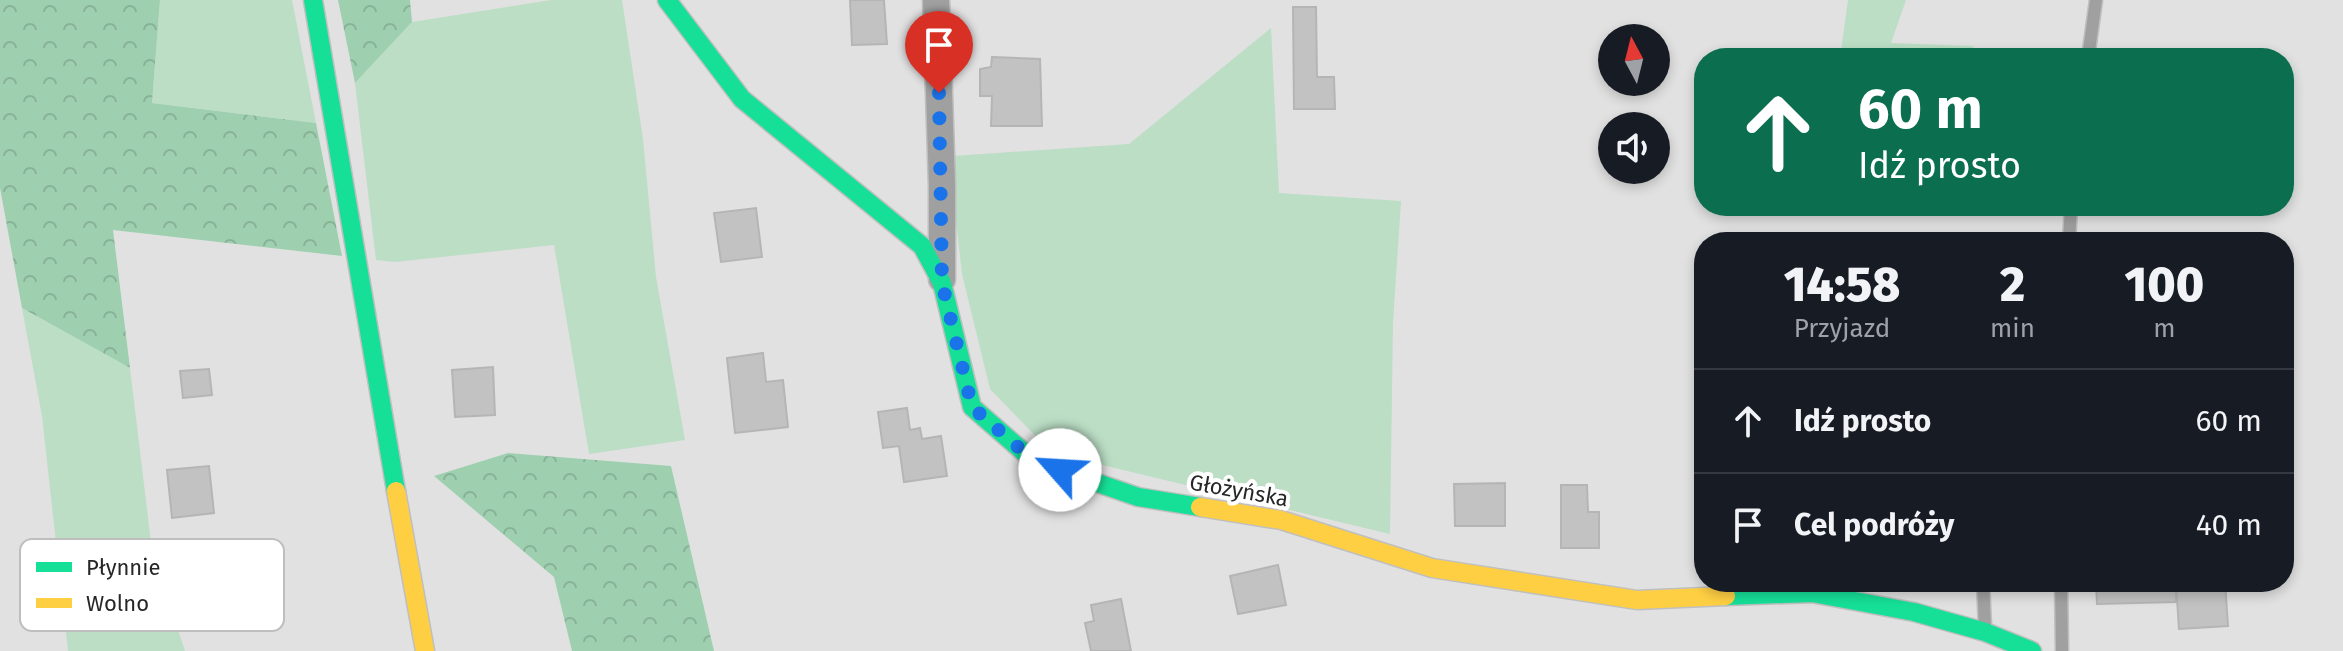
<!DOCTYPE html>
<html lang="pl">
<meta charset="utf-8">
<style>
body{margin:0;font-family:"Fira Sans",sans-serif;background:#242831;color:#f1f3f6;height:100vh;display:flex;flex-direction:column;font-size:30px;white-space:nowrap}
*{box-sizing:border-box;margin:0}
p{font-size:26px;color:#9ea1a6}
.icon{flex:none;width:44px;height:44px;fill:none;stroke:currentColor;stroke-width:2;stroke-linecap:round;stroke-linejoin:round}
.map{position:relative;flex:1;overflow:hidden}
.details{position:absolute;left:1694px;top:232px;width:600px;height:360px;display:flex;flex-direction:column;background:#171b24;border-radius:32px;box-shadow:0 4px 12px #0003}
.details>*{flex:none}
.banner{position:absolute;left:1694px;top:48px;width:600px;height:168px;border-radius:32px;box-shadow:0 4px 12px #0003;background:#0b6e4f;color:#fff;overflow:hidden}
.needle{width:52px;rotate:353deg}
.buttons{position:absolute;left:1598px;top:24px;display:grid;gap:16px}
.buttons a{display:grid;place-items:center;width:72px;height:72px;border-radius:50%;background:#171b24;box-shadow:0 4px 12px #0003;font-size:40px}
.pin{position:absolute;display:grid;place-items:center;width:68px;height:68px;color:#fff;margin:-82px -34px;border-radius:50% 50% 50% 0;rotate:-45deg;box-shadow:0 0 8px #0007}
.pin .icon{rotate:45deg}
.me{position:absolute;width:88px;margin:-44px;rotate:296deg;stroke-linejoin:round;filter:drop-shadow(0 0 6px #0008)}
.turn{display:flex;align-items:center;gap:28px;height:168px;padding:0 32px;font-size:36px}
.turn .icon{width:104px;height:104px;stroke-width:2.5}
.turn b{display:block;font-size:56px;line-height:68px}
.eta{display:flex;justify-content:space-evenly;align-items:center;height:136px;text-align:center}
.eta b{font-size:48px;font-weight:800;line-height:56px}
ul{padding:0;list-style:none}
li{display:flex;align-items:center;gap:24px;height:104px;padding:0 32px;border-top:2px solid #363941}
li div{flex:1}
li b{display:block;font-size:30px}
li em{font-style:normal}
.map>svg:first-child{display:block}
.green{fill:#bbdec5}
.forest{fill:url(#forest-crowns)}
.building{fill:#c2c2c2;stroke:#b6b5b6;stroke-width:2}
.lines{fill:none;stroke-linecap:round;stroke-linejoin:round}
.lane-casing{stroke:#bfbfc0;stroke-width:15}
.street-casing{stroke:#bfbfc0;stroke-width:29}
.fast-casing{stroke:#bfbfc0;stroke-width:21}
.slow-casing{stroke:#bfbfc0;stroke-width:21}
.lane{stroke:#a1a0a1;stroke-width:12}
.street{stroke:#a1a0a1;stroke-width:26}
.fast{stroke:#16e098;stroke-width:18}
.slow{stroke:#ffcf43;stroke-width:18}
.route{stroke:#1a73e8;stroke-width:14;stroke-dasharray:0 25.2}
.labels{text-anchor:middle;stroke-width:8;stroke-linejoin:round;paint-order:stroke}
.street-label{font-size:22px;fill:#262627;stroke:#fff}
.key{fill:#fff;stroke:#bebebe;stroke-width:2}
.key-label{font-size:22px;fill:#262627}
</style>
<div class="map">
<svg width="2343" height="651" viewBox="0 0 2343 651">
<defs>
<pattern id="forest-crowns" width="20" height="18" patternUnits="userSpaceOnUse" patternTransform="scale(2)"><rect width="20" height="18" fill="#9ed0af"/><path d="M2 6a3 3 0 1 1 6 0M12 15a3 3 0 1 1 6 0" fill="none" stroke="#88b297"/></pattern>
</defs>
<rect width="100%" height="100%" fill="#e1e1e2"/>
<g class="green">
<polygon points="160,0 292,0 316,123 152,103"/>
<polygon points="551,0 622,0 643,139 656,277 685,440 589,454 554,245 395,262 376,260 355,83 412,22"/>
<polygon points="1848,0 1906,0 1891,43 1973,46 1975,58 1840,58"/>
<polygon points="1271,28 1279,193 1401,201 1393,323 1390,534 1052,453 990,389 962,274 953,195 953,156 1129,144"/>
<polygon points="22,308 130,368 152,551 185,651 68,651 42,416"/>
</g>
<g class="forest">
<polygon points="0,0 160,0 152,103 316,123 342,256 113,230 130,368 22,308 0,188"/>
<polygon points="338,0 410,0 412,22 355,83"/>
<polygon points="508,453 671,466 714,651 572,651 554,577 434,476"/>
</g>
<g class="building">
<polygon points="850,0 884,0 887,44 852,45"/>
<polygon points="1293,7 1316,7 1317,77 1334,77 1335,109 1294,109"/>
<polygon points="992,57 1040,59 1042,126 991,126 992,96 980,96 980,69 991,67"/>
<polygon points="756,208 762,257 721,262 714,213"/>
<polygon points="763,353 766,382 783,380 788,427 735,433 727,358"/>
<polygon points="493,367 495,415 455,417 452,370"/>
<polygon points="209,369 212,395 183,398 180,371"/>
<polygon points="907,408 910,430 920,428 922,439 941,436 947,476 904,482 899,446 883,448 878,412"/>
<polygon points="209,466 214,513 172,518 167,470"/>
<polygon points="1505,483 1505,526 1455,526 1454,484"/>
<polygon points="1561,485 1587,485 1588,512 1599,512 1599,548 1561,548"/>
<polygon points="1278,565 1286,605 1238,614 1230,576"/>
<polygon points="2096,582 2176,582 2176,602 2097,604"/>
<polygon points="2225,582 2228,626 2179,629 2176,584"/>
<polygon points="1121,599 1131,651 1091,651 1085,623 1094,621 1091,605"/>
</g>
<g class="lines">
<g class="lane-casing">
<g id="lane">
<polyline points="2088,58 2096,0"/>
<polyline points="2069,242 2071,206"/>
<polyline points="1983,582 1985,627"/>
<polyline points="2061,582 2062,651"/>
</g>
</g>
<g class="street-casing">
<polyline id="street" points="936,0 942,185 942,279"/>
</g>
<g class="fast-casing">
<g id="fast">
<polyline points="313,0 396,491"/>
<polyline points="667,0 742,99 922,246 942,283 972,407 1034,461 1138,497 1200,507"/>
<polyline points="1726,596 1812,593 1914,612 1985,632 2032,651"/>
</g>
</g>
<g class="slow-casing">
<g id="slow">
<polyline points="396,491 425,651"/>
<polyline points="1200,507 1281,520 1432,568 1637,600 1726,596"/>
</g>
</g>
<use href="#lane" class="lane"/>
<use href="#street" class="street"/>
<use href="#fast" class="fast"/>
<use href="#slow" class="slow"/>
</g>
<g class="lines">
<polyline class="route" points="939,93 942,283 972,407 1034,461 1060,470"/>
</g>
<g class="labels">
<g class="street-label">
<text transform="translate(1239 490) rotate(10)" y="8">Głożyńska</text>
</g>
</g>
<rect x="20" y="539" width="264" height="92" rx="12" class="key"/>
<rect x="36" y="562" width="36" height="10" fill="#16e098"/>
<rect x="36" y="598" width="36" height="10" fill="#ffcf43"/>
<g class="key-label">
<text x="86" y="575">Płynnie</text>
<text x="86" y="611">Wolno</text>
</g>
</svg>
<div class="buttons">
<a><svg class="needle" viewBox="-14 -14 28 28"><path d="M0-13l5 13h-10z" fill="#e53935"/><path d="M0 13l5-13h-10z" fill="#9ea1a6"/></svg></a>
<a><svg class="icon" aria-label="sound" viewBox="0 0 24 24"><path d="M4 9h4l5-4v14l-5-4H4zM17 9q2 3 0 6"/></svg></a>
</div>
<div class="pin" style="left:939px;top:93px;background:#d93025"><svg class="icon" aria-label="arrive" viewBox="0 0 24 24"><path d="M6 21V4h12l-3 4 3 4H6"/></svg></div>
<svg class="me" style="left:1060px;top:470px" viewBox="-20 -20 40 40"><circle r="19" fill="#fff"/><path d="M0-13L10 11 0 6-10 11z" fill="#1a73e8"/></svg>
<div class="banner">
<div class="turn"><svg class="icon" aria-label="ahead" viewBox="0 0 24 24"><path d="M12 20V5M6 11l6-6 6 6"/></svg><div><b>60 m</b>Idź prosto</div></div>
</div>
<section class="details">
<div class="eta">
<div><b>14:58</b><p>Przyjazd</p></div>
<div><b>2</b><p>min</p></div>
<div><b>100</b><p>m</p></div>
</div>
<ul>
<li><svg class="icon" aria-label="ahead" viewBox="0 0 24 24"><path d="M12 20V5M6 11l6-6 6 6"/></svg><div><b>Idź prosto</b></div><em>60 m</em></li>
<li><svg class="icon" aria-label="arrive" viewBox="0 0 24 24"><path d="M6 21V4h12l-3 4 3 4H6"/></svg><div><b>Cel podróży</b></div><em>40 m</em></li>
</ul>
</section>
</div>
